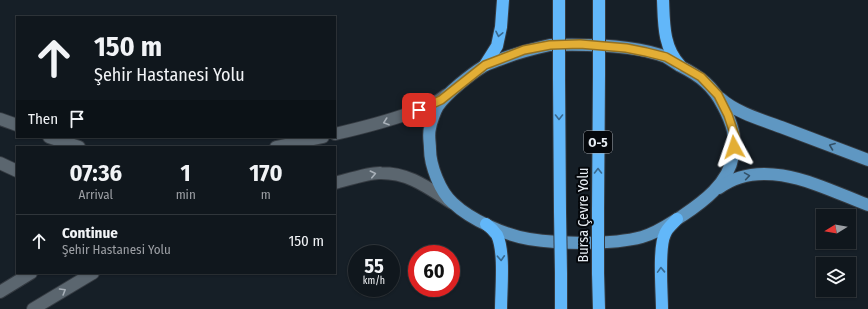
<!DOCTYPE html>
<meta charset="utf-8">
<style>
body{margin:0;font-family:"Fira Sans Condensed",sans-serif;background:#1e242a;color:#f1f3f6;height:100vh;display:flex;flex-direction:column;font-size:15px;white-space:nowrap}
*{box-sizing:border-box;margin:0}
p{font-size:13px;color:#9c9fa4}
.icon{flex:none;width:22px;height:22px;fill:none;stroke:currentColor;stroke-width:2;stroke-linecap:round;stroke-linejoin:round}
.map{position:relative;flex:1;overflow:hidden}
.panel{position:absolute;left:16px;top:146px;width:320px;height:128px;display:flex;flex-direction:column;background:#10171d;border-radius:0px;box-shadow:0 1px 3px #0004,0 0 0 1px #30363b}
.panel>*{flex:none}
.top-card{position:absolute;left:16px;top:16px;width:320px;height:122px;border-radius:0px;box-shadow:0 1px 3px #0004,0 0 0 1px #30363b;background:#10171d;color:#f1f3f6;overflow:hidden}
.needle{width:26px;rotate:259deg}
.controls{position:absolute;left:816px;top:209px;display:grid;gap:8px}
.controls a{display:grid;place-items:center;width:40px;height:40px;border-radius:0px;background:#10171d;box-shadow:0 1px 3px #0004,0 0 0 1px #30363b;font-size:20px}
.speed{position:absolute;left:348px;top:245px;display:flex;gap:8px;font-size:20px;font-weight:700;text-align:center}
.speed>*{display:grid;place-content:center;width:52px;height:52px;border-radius:50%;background:#10171d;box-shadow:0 1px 3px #0004,0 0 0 1px #30363b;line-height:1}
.speed small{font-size:10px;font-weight:400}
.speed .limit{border:6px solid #d22;background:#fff;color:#111}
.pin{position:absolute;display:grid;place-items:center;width:34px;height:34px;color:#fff;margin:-17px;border-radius:8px;box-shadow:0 2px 6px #0006}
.me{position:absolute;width:44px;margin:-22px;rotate:355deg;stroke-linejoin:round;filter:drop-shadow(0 0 3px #0008)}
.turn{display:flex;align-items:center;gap:14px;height:84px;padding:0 12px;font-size:18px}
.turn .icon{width:52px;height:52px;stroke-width:2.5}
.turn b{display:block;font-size:28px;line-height:34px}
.then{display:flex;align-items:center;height:38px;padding:0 12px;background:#0003;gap:8px;font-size:15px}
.eta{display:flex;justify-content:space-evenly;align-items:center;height:68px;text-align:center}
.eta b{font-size:24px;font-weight:700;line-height:28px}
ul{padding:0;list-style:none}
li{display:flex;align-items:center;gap:12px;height:52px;padding:0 12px;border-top:1px solid #30363b}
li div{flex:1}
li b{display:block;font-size:15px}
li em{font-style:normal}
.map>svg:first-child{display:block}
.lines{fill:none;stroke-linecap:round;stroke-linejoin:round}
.street-casing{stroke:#353b42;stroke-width:14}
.primary-casing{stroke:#353b42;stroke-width:14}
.highway-casing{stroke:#353b42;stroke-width:14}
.street{stroke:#5b666f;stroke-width:12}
.primary{stroke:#5f97c2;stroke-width:12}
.highway{stroke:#62b7f9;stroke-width:12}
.highway-bridge-casing{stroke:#353b42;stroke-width:14;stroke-linecap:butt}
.highway-bridge{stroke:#62b7f9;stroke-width:12}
.oneway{stroke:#38688e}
.oneway2{stroke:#a8b0b8}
.oneway3{stroke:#325067}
.route-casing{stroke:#947122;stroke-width:10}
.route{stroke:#e3ae35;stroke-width:7}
.labels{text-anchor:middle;stroke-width:4;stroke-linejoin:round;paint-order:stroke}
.shield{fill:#05080c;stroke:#a3a8ae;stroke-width:1}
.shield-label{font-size:13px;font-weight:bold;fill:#e7edf3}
.street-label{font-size:14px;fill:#e7edf3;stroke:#05080c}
</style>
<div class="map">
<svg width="868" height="309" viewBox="0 0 868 309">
<rect width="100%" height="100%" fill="#161f27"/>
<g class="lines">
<g class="street-casing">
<g id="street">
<polyline points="0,119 17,125"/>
<path d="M 335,134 C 361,128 385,122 410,113 C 422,109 436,104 446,95"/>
<polyline points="49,137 79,147"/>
<polyline points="276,147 323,137"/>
<polyline points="0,163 17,171"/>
<path d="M 335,183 C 347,180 370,172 381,173 C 410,173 428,188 452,203"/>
<polyline points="0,292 31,273"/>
<polyline points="33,309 93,273"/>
</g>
</g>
<g class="primary-casing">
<g id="primary">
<path d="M 550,45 C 584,44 634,44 666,57 C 671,60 675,63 680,66 C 700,76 713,86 723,106 C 732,123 737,138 733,156 C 728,184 703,202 682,216 C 669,224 657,233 642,237 C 612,245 561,244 529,239 C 505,235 471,220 453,203 C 440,192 430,165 430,149 C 430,142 428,135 430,128 C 431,122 435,111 438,106 C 447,93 471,74 484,66 C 489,63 494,62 499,60 C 516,53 532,49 550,45 Z"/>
<path d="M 720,98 C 735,112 762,120 781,127 C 810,138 839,149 868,160"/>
<path d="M 719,188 C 764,155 823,188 868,205"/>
</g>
</g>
<g class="highway-casing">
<g id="highway">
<polyline points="559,0 559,17"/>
<polyline points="599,0 599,17"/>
<path d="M 663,0 C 664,23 663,47 680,65"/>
<polyline points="485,65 497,46 501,27 503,0"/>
<polyline points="559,78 560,212"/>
<polyline points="598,210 599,75"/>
<path d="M 486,224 C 490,227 494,231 497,235 C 505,252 501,290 501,309"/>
<polyline points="561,273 561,309"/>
<polyline points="598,273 599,309"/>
<path d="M 662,309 C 662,292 658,248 665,234 C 667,228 673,224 677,219"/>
</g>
</g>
<use href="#street" class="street"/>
<use href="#primary" class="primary"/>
<use href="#highway" class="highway"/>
<g class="highway-bridge-casing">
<g id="highway-bridge">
<polyline points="599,17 599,75"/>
<polyline points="559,78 559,17"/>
<polyline points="598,210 598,273"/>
<polyline points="560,212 561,273"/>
</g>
</g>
<use href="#highway-bridge" class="highway-bridge"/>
</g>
<defs><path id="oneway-chevron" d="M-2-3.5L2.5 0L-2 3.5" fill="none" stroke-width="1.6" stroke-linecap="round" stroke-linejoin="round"/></defs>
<g class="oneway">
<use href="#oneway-chevron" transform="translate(499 34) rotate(102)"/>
<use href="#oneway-chevron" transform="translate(559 117) rotate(90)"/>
<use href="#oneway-chevron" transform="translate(598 171) rotate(-90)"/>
<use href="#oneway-chevron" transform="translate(501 258) rotate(87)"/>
<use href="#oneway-chevron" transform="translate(661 270) rotate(-92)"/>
</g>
<g class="oneway2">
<use href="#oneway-chevron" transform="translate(386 122) rotate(161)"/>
<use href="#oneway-chevron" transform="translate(373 174) rotate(-13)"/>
<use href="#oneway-chevron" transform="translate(63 291) rotate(-31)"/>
</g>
<g class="oneway3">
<use href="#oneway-chevron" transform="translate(832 146) rotate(-159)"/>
<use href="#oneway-chevron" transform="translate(747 176) rotate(-9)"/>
</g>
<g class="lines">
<g class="route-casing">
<polyline id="route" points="419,110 441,100 485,65 524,50 550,45 580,44 626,48 646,52 666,57 701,77 718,95 728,115 735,136 734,147"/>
</g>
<use href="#route" class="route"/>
</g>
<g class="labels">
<rect class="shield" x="584" y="131" width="28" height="22" rx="3"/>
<g class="shield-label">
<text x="598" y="147">O-5</text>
</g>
<g class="street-label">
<text transform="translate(583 215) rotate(-90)" y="5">Bursa Çevre Yolu</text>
</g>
</g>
</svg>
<div class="controls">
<a><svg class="needle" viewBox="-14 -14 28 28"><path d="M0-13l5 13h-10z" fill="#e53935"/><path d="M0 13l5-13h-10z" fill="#9c9fa4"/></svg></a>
<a><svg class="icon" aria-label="layers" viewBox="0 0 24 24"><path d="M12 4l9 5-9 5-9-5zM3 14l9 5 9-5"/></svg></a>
</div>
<div class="speed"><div>55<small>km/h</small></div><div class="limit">60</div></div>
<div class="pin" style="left:419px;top:110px;background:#d93025"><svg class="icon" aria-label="arrive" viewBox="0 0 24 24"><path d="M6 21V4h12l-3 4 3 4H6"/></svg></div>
<svg class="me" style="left:734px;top:147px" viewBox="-20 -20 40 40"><path d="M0-17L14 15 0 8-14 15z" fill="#e3ae35" stroke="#fff" stroke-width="4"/></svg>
<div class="top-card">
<div class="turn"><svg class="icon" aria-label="ahead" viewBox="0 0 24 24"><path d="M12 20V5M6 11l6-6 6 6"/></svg><div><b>150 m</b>Şehir Hastanesi Yolu</div></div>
<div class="then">Then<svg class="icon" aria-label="arrive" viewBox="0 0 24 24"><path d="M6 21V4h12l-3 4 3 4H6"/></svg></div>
</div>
<section class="panel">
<div class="eta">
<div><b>07:36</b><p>Arrival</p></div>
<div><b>1</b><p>min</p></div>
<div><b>170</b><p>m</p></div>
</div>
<ul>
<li><svg class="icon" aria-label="ahead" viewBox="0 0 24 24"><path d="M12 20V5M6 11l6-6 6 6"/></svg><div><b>Continue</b><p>Şehir Hastanesi Yolu</p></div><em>150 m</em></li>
</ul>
</section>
</div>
